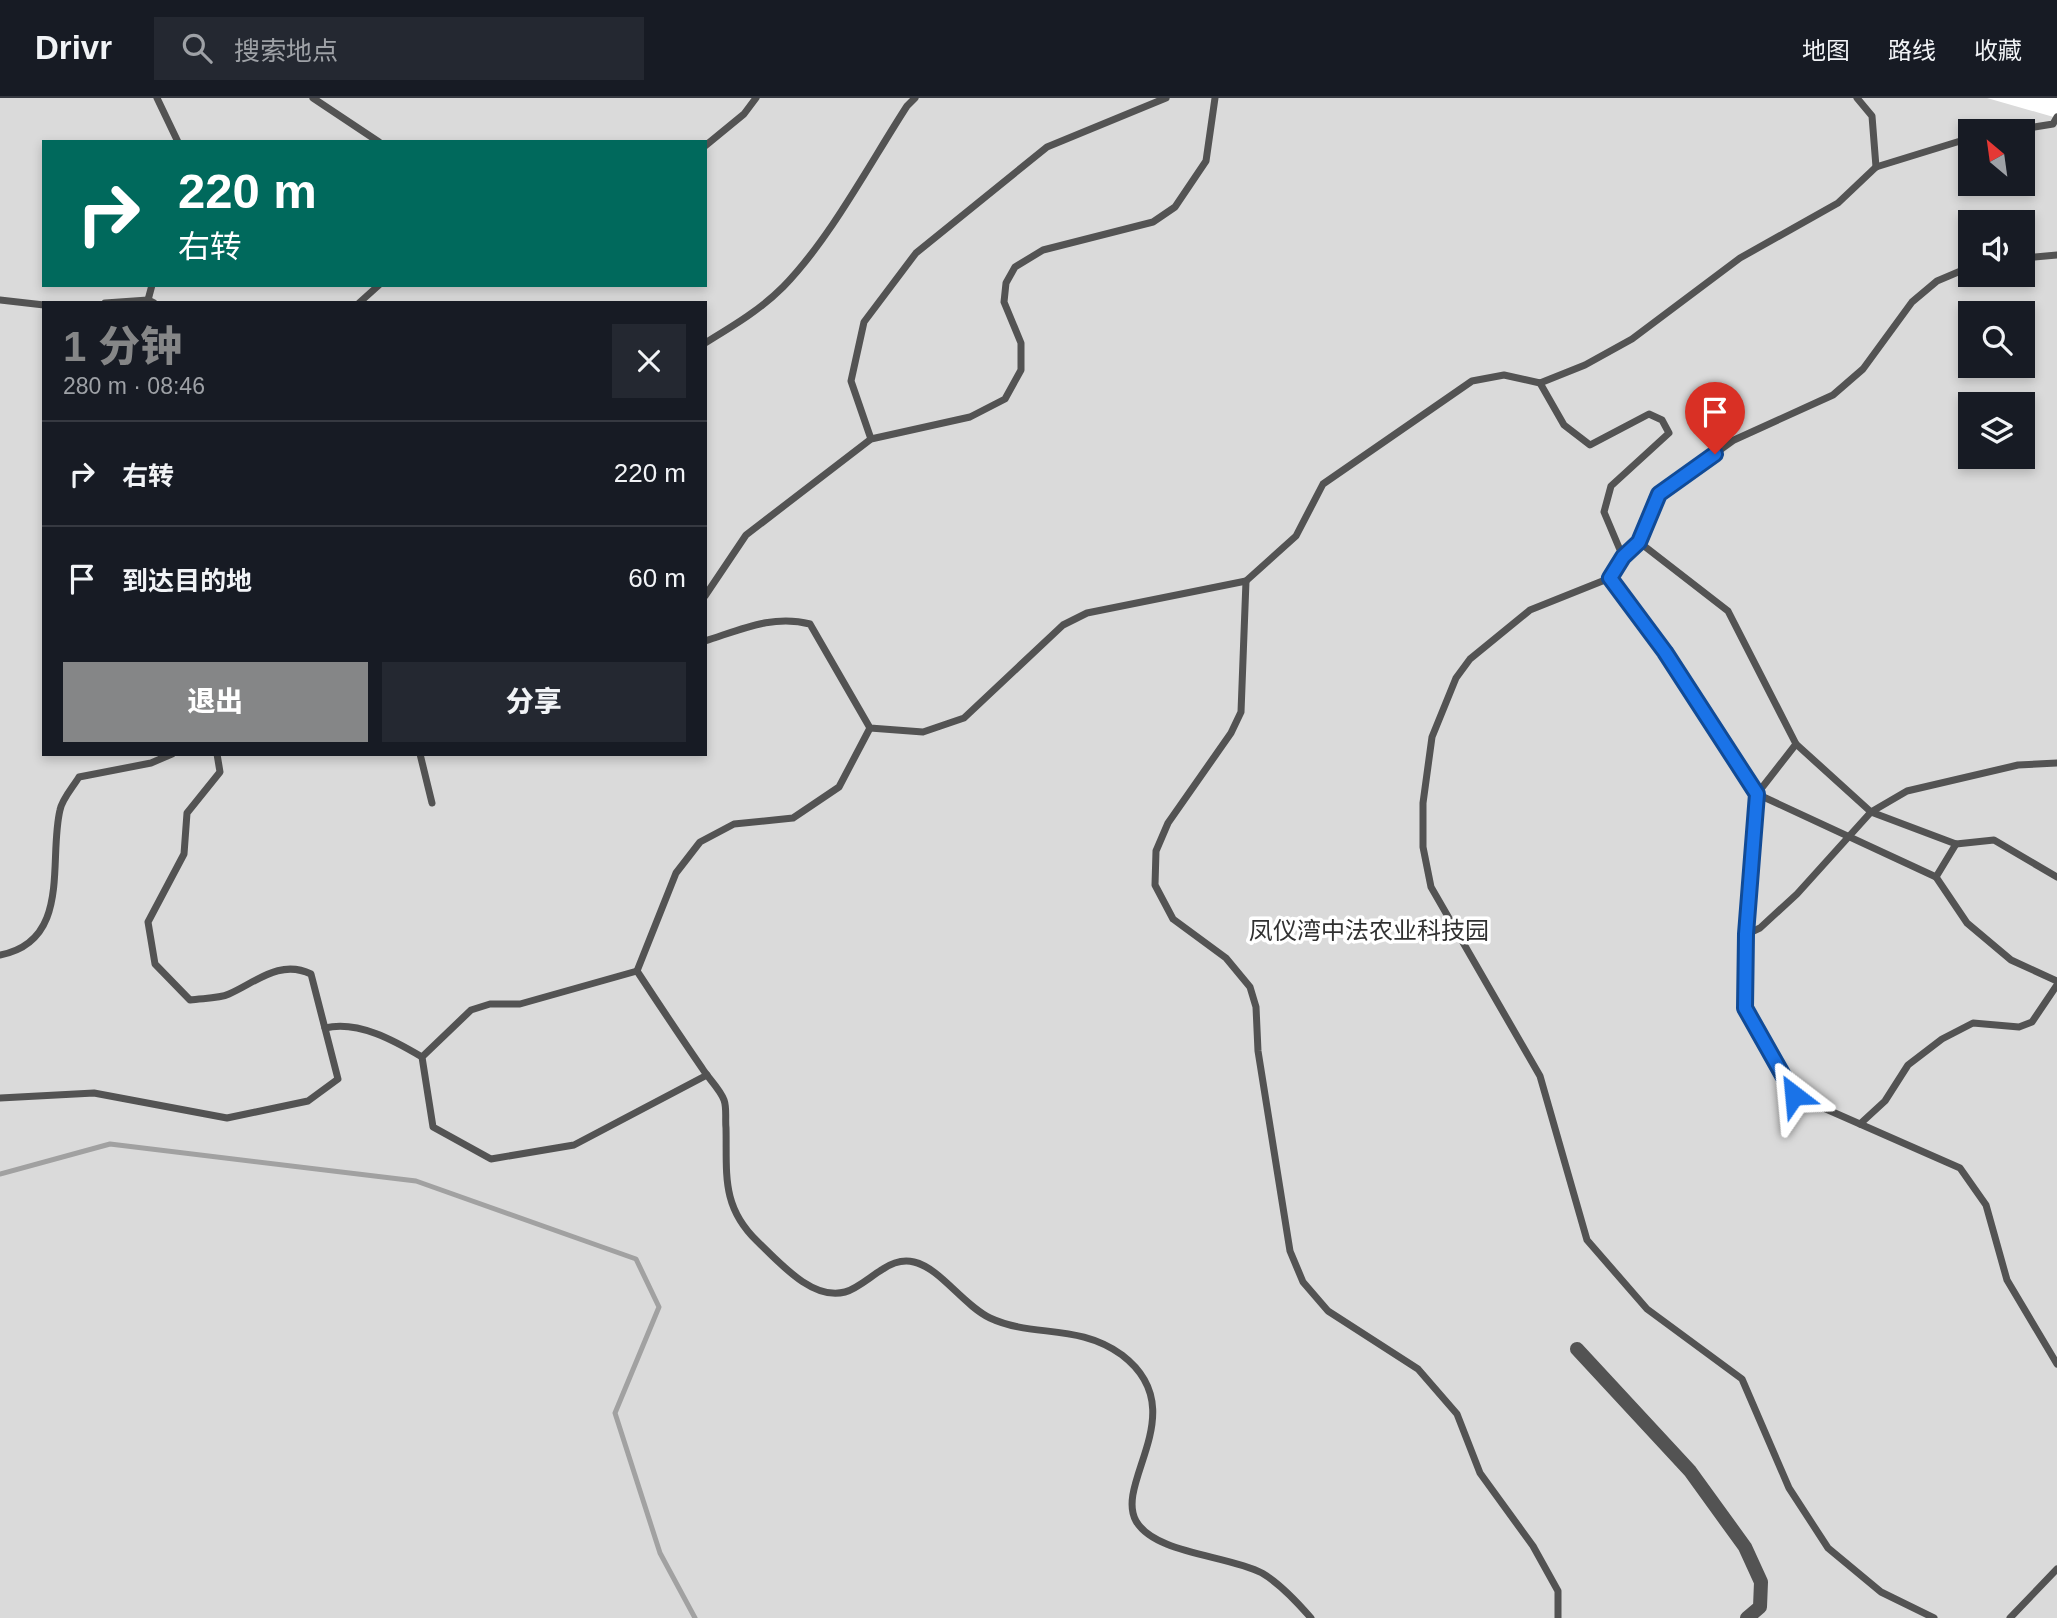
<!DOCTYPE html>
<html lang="zh">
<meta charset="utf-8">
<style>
body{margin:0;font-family:Arial,"Noto Sans SC",sans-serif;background:#242831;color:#f1f3f6;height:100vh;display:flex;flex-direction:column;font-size:26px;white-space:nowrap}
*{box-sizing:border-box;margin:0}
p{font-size:23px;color:#9ea1a6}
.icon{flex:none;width:38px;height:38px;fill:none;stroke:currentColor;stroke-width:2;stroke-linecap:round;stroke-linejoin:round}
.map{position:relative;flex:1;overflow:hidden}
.side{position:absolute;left:42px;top:203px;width:665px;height:455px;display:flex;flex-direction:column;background:#171b24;border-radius:0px;box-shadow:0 4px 10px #0003}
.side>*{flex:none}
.banner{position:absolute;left:42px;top:42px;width:665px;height:147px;border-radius:0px;box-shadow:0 4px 10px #0003;background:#00695c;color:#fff;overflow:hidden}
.needle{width:46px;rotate:331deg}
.controls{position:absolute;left:1958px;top:21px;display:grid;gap:14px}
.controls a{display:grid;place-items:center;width:77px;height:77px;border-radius:0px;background:#171b24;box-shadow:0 4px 10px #0003;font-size:35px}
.pin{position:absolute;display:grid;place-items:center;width:60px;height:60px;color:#fff;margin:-72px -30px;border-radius:50% 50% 50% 0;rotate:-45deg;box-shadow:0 0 7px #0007}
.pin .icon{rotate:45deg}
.me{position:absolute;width:77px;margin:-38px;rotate:331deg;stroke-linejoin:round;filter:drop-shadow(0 0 5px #0008)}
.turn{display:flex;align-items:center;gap:24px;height:147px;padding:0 21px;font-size:32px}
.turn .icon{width:91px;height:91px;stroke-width:2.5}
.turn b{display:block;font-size:49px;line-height:60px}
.round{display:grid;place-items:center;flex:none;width:74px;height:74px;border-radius:0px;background:#242831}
.summary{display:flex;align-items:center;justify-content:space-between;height:119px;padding:0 21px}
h1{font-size:42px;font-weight:800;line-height:52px;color:#858687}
.action{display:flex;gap:14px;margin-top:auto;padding:14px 21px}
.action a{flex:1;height:80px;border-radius:0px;background:#858687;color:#fff;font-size:28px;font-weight:800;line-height:80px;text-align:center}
.action a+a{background:#242831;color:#f1f3f6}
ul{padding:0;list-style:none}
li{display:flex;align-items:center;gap:21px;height:105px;padding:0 21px;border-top:2px solid #363941}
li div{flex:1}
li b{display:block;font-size:26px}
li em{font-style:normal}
header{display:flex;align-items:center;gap:42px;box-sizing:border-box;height:98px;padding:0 35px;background:#171b24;border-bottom:2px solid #363941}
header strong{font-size:33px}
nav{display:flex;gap:38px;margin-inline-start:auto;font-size:24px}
.search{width:490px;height:63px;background:#242831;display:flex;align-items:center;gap:18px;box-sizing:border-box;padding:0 24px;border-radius:0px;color:#9ea1a6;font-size:26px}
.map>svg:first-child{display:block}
.green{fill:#dadada;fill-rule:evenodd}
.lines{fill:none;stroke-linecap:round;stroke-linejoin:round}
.stream{stroke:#a1a1a1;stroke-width:5}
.service{stroke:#535353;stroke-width:7}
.minor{stroke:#535353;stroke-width:14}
.route-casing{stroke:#114b97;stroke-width:18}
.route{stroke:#1a73e8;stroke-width:12}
.labels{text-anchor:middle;stroke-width:7;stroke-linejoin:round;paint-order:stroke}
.park-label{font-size:24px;fill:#313131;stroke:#fff}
</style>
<header>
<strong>Drivr</strong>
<div class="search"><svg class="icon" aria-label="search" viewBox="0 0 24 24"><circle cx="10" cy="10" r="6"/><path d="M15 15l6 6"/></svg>搜索地点</div>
<nav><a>地图</a><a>路线</a><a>收藏</a></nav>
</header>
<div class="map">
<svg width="2057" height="1520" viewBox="0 0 2057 1520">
<rect width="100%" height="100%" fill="#fff"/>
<path class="green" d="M 0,0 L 1987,0 L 2057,20 L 2057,1520 L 0,1520 ZM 1970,33 L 2023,33 L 2023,86 L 1970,86 ZM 44,44 L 705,44 L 705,187 L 44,187 ZM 1970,124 L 2023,124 L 2023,177 L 1970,177 ZM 44,205 L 705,205 L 705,656 L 44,656 ZM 1970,215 L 2023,215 L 2023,268 L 1970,268 ZM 1970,306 L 2023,306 L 2023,359 L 1970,359 Z"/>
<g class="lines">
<polyline class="stream" points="0,1076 110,1046 416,1083 636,1161 659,1209 615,1315 660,1455 695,1520"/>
<g class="service">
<polyline points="157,0 178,44"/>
<polyline points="313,0 379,44"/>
<polyline points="1857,0 1872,18 1876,69"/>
<polyline points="2010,33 2053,26 2057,19"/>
<polyline points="705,48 744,16 756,0"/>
<polyline points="2023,160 2057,157"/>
<polyline points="0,202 44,207"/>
<polyline points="148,202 152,187"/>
<polyline points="105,205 148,202 154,205"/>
<polyline points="359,205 379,187"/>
<path d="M 705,245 C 733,228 760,212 783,189 C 830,141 870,65 907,8 L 915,0"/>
<polyline points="1540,285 1564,327 1590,347 1649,316 1662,322 1669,335 1611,388 1604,414 1623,459"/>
<polyline points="871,341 851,283 864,224 916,155 1047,49 1166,0"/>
<polyline points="1639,444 1728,513 1796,646 1757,696 1936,779 1967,825 2011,862 2057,883"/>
<polyline points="1610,480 1665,553 1757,696 1747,836 1745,910 1794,997 1960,1070 1986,1107 2007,1182 2057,1266"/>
<polyline points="705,498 746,437 871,341 970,319 1005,301 1021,272 1021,245 1004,204 1006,185 1015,169 1043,152 1153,124 1175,109 1206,63 1215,0"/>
<path d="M 705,543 C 740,532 773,516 810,526 L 870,630 L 923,634 L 964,620 L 1063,527 L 1087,515 L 1246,483"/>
<path d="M 870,630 L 839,689 L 793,720 L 734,726 L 700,744 L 676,775 L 637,873 C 658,905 680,938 702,970 C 708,980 720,991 724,1002 C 727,1010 725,1022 726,1030 C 727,1076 721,1108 757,1143 C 778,1163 812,1203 845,1194 C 857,1191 871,1178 883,1171 C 892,1165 902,1161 914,1164 C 940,1170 963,1207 990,1220 C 1033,1240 1078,1225 1122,1257 C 1194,1312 1114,1384 1136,1423 C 1155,1456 1227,1457 1262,1475 C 1279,1485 1298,1505 1311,1520"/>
<polyline points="1796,646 1871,714 1956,746 1994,742 2057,779"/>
<polyline points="420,656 432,705"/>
<polyline points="1936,779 1956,746"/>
<polyline points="1747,836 1760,830 1797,796 1871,714 1907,693 2018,667 2057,665"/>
<path d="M 0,857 C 72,843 48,762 60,712 C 62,701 73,689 79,679 L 151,665 L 172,656"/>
<polyline points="637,873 520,906 490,906 471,912 422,959 433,1029 491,1061 574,1047 707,977"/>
<path d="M 325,930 C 358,922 395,943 422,959"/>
<path d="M 0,1000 L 94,995 L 227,1020 L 308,1003 L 338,981 L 311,876 C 280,861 256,884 229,896 C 218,901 202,900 190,902 L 155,866 L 148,824 L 184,756 L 187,715 L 220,674 L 217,656"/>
<polyline points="1860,1026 1885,1003 1908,967 1942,941 1973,925 2019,929 2032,924 2057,887"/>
<polyline points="1558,1520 1558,1493 1533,1448 1480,1375 1457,1316 1418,1271 1328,1213 1303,1184 1290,1153 1258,953 1256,909 1250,889 1226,860 1173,821 1155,787 1156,753 1168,725 1231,635 1241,614 1246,483 1296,438 1323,386 1472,283 1504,277 1540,285 1585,267 1632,241 1740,160 1838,105 1876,69 1970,40"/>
<polyline points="1934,1520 1881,1494 1828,1450 1789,1390 1742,1281 1647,1211 1587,1142 1540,978 1431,789 1423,749 1423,705 1432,639 1456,580 1470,561 1530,512 1610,480 1623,459 1639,444 1659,396 1734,342 1833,297 1863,271 1912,204 1937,183 1970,169"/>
<polyline points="2010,1520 2057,1471"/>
</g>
<polyline class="minor" points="1577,1251 1690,1373 1745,1449 1761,1484 1760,1509 1747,1520"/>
</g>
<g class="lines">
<g class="route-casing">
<polyline id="route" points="1715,356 1659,396 1639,444 1623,459 1610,480 1665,554 1757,696 1746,836 1745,910 1794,997"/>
</g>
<use href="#route" class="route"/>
</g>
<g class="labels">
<g class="park-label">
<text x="1369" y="841">凤仪湾中法农业科技园</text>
</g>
</g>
</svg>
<div class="controls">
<a><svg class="needle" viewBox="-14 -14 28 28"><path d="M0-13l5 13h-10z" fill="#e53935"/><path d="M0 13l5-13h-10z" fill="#9ea1a6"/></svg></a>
<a><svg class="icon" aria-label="sound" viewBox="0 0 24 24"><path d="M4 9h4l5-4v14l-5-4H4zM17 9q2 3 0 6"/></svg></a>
<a><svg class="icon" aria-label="search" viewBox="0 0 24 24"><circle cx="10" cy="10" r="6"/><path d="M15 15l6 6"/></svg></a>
<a><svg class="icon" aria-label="layers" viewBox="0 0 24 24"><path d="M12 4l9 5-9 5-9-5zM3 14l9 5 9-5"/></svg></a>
</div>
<div class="pin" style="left:1715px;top:356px;background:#d93025"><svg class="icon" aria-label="arrive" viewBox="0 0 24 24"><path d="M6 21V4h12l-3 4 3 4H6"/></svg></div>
<svg class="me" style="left:1794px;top:997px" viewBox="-20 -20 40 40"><path d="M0-17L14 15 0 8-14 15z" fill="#1a73e8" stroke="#fff" stroke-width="4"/></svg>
<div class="banner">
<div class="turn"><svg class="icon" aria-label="right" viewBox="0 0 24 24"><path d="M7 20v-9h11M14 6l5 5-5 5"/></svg><div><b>220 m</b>右转</div></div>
</div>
<section class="side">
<div class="summary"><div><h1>1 分钟</h1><p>280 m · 08:46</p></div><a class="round"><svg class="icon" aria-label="close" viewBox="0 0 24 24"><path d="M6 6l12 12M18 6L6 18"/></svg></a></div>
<ul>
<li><svg class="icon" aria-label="right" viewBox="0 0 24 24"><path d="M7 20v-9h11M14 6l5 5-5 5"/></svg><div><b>右转</b></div><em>220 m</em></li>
<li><svg class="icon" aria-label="arrive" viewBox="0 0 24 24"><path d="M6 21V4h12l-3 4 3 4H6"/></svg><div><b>到达目的地</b></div><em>60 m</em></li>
</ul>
<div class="action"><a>退出</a><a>分享</a></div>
</section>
</div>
